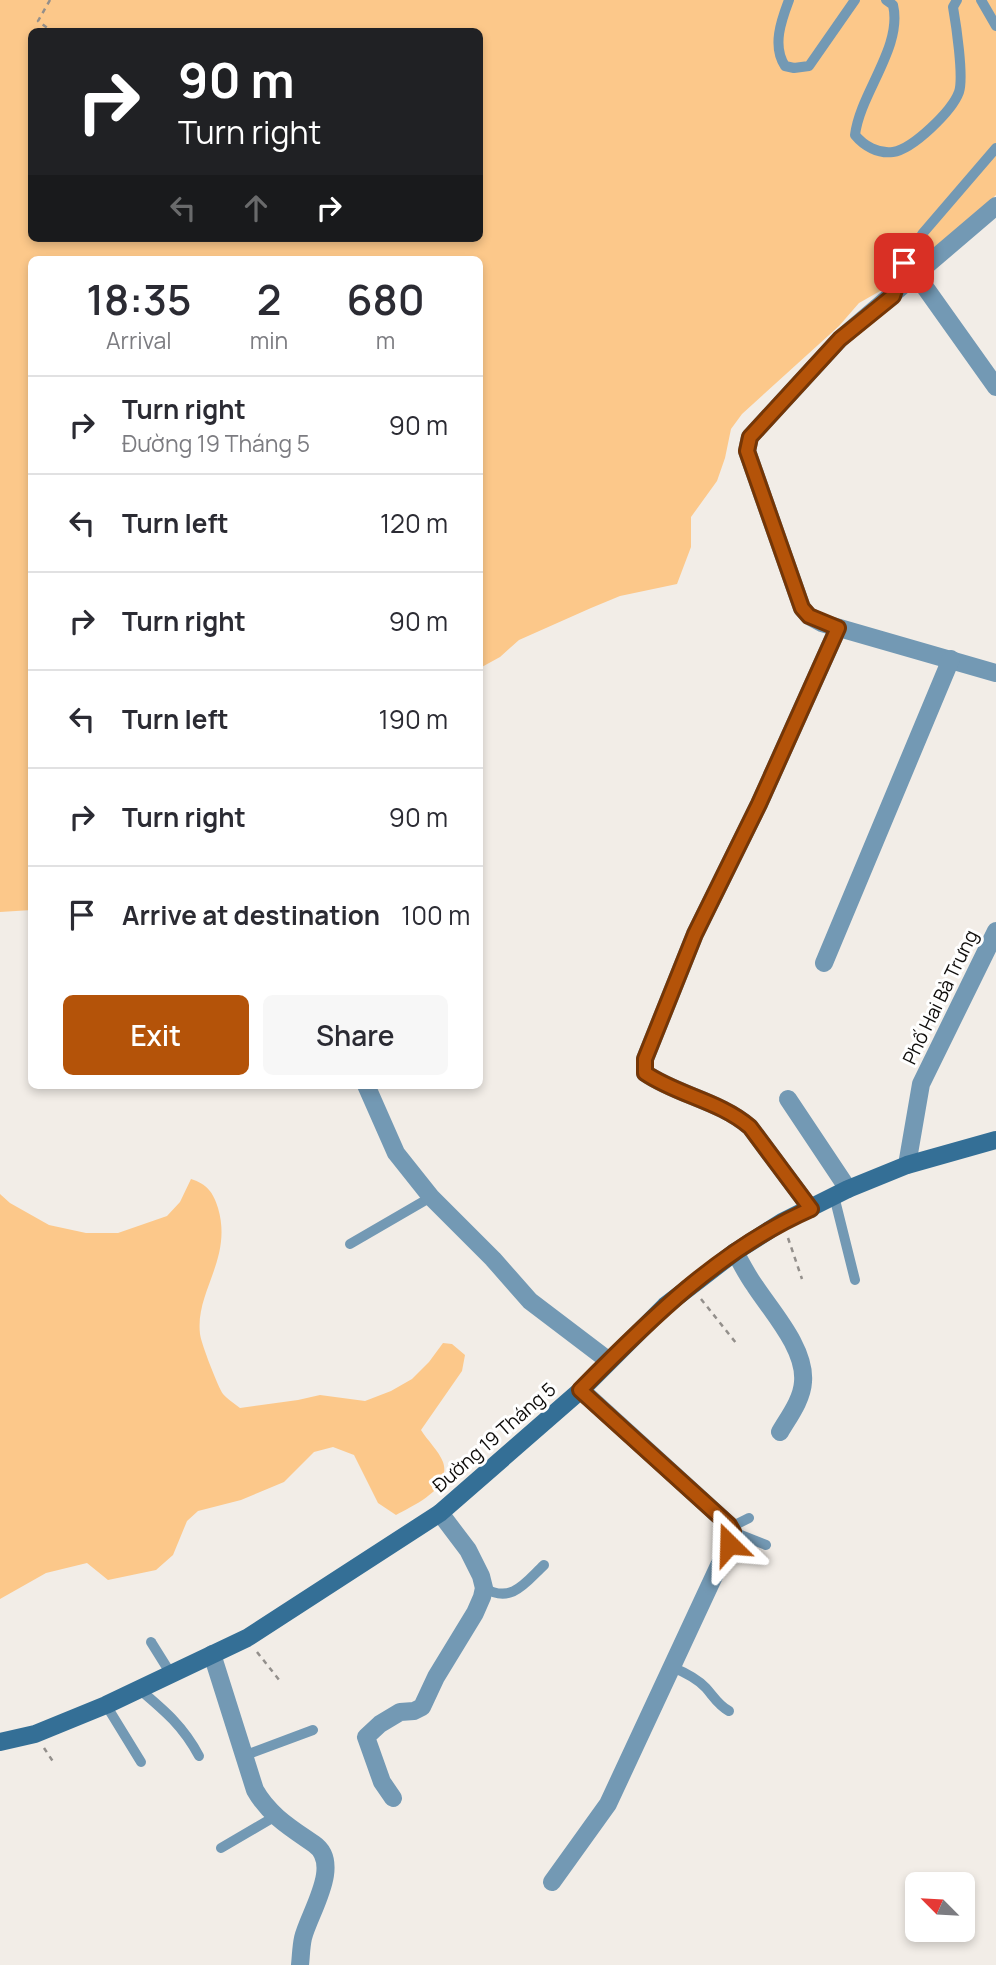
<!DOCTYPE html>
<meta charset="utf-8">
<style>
body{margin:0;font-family:Manrope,sans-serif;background:#f7f7f7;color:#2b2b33;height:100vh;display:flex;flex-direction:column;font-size:26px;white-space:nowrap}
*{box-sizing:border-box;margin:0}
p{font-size:23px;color:#7c7c81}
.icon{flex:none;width:38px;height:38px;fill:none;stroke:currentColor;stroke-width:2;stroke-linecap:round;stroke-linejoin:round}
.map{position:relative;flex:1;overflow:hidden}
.panel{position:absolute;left:28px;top:256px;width:455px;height:833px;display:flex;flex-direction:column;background:#fff;border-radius:10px;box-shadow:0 4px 10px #0003}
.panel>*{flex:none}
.hud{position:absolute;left:28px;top:28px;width:455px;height:214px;border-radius:10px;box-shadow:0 4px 10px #0003;background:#202124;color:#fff;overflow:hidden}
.needle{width:46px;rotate:294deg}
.fabs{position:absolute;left:905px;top:1872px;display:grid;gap:14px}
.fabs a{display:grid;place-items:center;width:70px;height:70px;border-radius:10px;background:#fff;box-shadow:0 4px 10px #0003;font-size:35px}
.pin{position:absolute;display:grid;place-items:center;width:60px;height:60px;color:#fff;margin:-30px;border-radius:14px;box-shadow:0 4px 10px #0006}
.me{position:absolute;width:77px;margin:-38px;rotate:338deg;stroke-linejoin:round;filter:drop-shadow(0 0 5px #0008)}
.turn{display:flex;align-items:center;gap:24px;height:147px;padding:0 35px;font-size:32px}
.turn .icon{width:91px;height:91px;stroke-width:2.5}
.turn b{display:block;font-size:49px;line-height:60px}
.lanes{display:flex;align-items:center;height:66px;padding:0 35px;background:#0003;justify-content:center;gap:35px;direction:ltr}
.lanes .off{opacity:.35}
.eta{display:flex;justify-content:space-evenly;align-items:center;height:119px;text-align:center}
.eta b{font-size:42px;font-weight:600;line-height:49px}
.action{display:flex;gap:14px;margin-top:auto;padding:14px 35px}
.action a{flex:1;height:80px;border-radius:10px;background:#b45309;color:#fff;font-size:28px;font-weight:600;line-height:80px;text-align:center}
.action a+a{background:#f7f7f7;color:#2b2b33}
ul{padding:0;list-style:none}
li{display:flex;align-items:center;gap:21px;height:98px;padding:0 35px;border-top:2px solid #e1e1e2}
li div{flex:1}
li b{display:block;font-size:26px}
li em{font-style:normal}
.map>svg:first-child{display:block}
.green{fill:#fcc88a;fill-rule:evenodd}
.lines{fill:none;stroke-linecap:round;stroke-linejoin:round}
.path{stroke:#938f8b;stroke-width:2.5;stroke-dasharray:5 5;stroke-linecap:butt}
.lane{stroke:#7399b4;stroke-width:10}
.street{stroke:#7399b4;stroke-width:18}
.secondary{stroke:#346f96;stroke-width:18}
.route-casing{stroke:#753606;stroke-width:18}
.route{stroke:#b45309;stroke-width:12}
.labels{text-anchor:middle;stroke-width:6;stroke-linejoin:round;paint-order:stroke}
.street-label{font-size:19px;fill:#0f0d0b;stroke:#fff}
</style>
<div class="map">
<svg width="996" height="1965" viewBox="0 0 996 1965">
<rect width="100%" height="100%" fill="#f2ede7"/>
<g class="green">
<path d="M 0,0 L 996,0 L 996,195 L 926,265 L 859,303 L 839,326 L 742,414 L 731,429 L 725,458 L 717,481 L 691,517 L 691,547 L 677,584 L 620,596 L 591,608 L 519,640 L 500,657 L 480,668 L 480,259 L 32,259 L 32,910 L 0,912 ZM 32,32 L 480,32 L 480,238 L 32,238 Z"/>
<path d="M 191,1179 C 207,1184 213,1192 218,1208 C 233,1259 195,1291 200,1334 C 201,1343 218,1387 223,1394 C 227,1399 234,1403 240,1408 L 298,1400 L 320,1395 L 365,1401 L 391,1391 L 412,1379 L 429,1362 L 443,1343 L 452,1344 L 465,1355 L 462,1371 L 421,1430 C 427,1440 439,1451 443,1462 C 452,1489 414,1505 396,1515 L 378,1503 L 354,1455 L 333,1447 L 314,1452 L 284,1482 L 241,1500 L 198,1511 L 187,1521 L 173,1555 L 156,1570 L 108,1580 L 87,1563 L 46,1573 L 0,1599 L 0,1194 L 10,1203 L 49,1225 L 86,1233 L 118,1233 L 167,1216 L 180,1202 Z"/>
</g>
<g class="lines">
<g class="path">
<polyline points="50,0 38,21 53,32"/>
<polyline points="788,1238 802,1279"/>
<polyline points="701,1299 736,1343"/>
<polyline points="257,1652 280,1681"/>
<polyline points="44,1748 54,1763"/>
</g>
<g class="lane">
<path d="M 789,0 C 781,21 772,46 785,66 L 794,68 L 809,66 L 855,0"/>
<path d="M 886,0 L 893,5 C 903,47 860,93 855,135 C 864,146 878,154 893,152 C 913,149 952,111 959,92 C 964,77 956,24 953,7 L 957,0"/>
<polyline points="981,0 996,26"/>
<polyline points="895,290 904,263 923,233 996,148"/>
<polyline points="834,1196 855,1280"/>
<polyline points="350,1244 431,1197"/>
<polyline points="729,1525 735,1525 749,1518"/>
<polyline points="733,1532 766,1545"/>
<path d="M 484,1588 C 512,1604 525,1583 544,1565"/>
<polyline points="151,1642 171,1674"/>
<path d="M 672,1667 C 684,1672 697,1678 706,1688 C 714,1697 718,1705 729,1711"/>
<path d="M 139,1689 C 165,1711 183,1726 199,1756"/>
<polyline points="106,1705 141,1762"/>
<polyline points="246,1755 313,1730"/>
<polyline points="221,1848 274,1817"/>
</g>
<g class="street">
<polyline points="996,206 840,339 750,437 747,451 802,608 809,616 822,623 996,673"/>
<polyline points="917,276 996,387"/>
<polyline points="824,963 951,659"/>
<polyline points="366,1085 396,1153 431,1197 493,1259 530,1301 609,1361"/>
<polyline points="788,1099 848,1189"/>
<polyline points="907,1165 921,1084 996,931"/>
<path d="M 811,1209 L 750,1127 C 720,1101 677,1095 645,1073 L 645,1059 L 695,934 L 759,804 L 838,628"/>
<path d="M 735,1252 C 741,1263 747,1275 755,1286 C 772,1312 806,1349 803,1382 C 802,1400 788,1418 780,1432"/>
<path d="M 212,1654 L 255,1790 C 269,1815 291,1828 314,1844 C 343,1864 309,1913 303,1938 C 301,1947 301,1956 300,1965"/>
<polyline points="393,1798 382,1782 366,1737 380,1724 400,1712 414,1711 422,1707 436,1677 475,1613 482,1597 484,1588 481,1576 468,1550 440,1513"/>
<polyline points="552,1882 608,1804 729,1544 733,1532 729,1525 581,1390"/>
</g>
<polyline class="secondary" points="0,1742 35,1734 106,1705 247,1638 440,1513 581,1390 665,1306 735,1252 782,1222 848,1189 907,1165 996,1140"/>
</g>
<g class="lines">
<g class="route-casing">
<path id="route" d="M 729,1544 L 733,1532 L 729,1525 L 580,1390 C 649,1320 720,1249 811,1209 L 750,1127 C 720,1101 677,1095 645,1073 L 645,1059 L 695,934 L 759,804 L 838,628 L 809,616 L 802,608 L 747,451 L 750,437 L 840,339 L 893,296 L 904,263"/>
</g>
<use href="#route" class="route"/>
</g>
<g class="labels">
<g class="street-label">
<text transform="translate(940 997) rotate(-64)" y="7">Phố Hai Bà Trưng</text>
<text transform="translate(494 1437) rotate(-41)" y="7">Đường 19 Tháng 5</text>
</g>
</g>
</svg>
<div class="fabs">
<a><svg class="needle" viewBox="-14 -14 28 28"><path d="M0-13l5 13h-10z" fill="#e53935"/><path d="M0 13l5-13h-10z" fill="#7c7c81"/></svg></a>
</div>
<div class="pin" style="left:904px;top:263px;background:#d93025"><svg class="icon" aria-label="arrive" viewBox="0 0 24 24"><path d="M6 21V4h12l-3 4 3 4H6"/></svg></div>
<svg class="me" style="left:729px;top:1544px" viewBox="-20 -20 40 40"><path d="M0-17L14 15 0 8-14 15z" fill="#b45309" stroke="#fff" stroke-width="4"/></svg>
<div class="hud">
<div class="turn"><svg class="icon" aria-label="right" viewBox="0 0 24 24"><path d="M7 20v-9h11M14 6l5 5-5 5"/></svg><div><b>90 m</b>Turn right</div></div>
<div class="lanes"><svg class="icon off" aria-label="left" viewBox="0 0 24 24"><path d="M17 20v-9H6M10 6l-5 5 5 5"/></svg><svg class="icon off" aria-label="ahead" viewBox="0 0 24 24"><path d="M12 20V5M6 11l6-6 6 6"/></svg><svg class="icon" aria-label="right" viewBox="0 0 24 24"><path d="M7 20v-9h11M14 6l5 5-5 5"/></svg></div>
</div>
<section class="panel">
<div class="eta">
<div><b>18:35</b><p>Arrival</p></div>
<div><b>2</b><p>min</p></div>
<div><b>680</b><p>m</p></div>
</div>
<ul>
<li><svg class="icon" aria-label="right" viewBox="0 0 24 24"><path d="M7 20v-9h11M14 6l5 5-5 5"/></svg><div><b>Turn right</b><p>Đường 19 Tháng 5</p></div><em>90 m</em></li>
<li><svg class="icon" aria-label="left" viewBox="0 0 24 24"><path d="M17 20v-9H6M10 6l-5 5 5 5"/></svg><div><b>Turn left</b></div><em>120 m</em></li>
<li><svg class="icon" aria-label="right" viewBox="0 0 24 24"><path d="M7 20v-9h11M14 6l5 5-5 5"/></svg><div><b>Turn right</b></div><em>90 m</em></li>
<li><svg class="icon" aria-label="left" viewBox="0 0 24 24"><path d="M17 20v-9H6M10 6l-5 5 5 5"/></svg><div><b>Turn left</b></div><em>190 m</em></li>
<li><svg class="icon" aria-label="right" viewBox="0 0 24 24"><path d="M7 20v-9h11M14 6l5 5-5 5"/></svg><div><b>Turn right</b></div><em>90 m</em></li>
<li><svg class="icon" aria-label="arrive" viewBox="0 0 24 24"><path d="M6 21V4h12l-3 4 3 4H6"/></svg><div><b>Arrive at destination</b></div><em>100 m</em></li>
</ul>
<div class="action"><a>Exit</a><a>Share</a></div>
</section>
</div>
